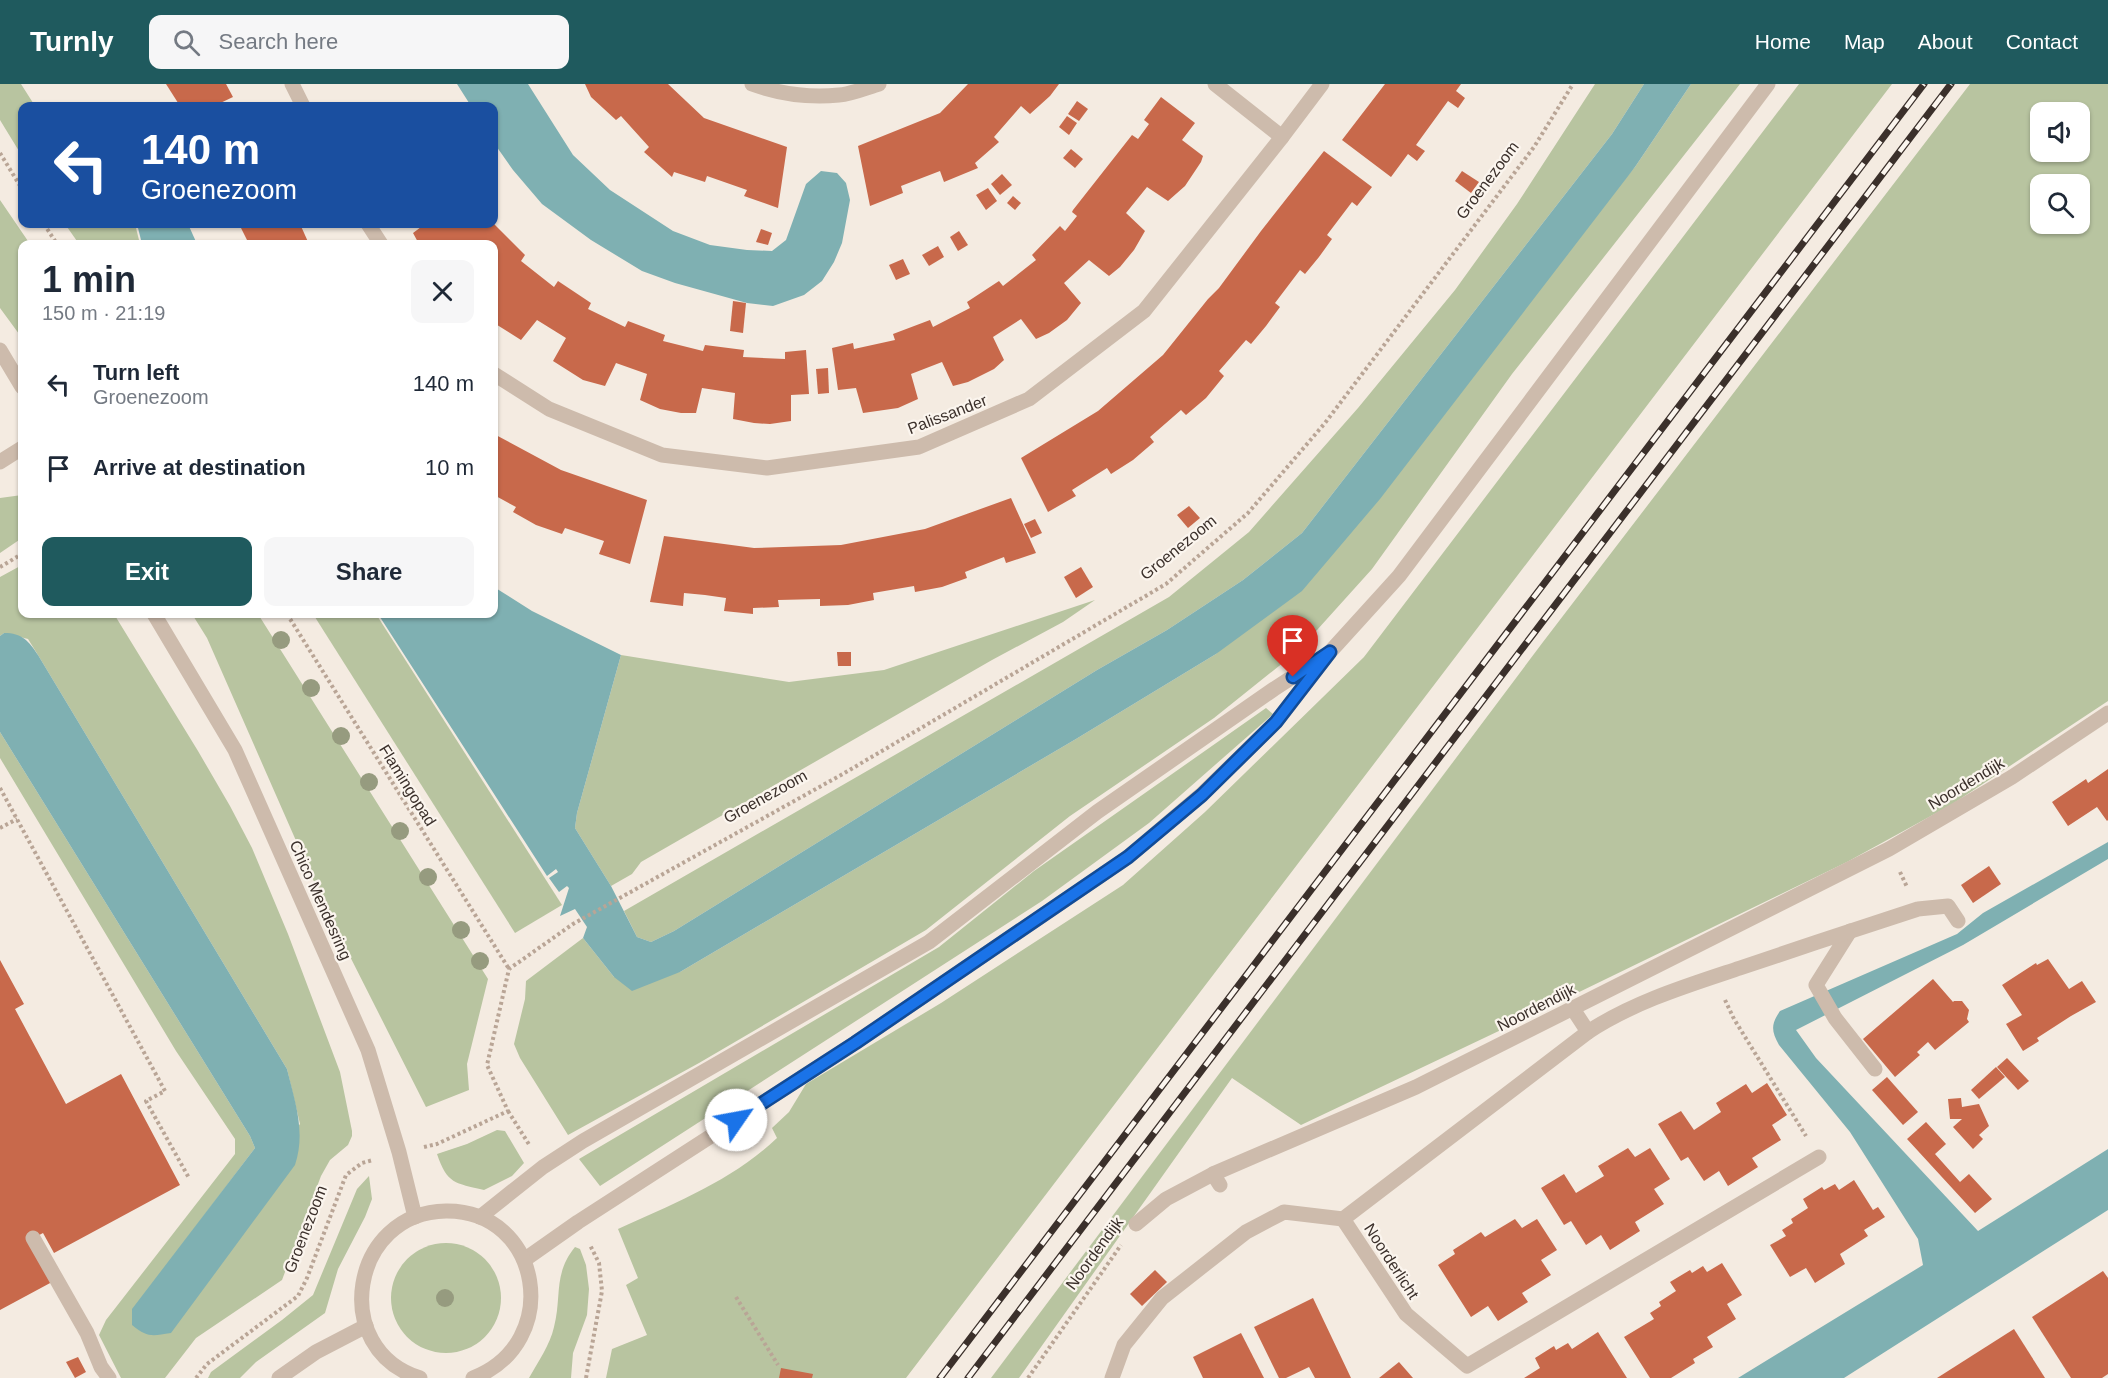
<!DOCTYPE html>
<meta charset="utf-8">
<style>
body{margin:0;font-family:Arial,sans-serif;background:#f6f6f7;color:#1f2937;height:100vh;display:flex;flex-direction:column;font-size:22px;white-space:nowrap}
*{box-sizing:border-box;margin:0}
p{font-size:20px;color:#747a83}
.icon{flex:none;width:33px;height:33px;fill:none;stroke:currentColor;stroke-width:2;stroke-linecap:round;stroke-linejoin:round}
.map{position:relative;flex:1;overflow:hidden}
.details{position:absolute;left:18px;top:156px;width:480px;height:378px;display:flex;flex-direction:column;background:#fff;border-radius:12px;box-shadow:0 2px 4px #0004}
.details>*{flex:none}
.guide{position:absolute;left:18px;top:18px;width:480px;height:126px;border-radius:12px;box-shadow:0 2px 4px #0004;background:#1a4fa0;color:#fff;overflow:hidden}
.tools{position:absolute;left:2030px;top:18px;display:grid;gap:12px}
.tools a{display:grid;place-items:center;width:60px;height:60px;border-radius:12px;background:#fff;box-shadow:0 2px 4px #0004;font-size:30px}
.pin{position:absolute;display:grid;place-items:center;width:51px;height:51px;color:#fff;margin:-62px -26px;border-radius:50% 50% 50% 0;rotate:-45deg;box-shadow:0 0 6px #0007}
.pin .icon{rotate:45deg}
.me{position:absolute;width:66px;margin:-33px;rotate:57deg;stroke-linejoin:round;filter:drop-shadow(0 0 4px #0008)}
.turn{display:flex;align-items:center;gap:21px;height:126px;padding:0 24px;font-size:27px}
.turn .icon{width:78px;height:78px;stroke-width:2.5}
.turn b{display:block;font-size:42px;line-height:51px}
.round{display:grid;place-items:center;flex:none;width:63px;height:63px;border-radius:12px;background:#f6f6f7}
.overview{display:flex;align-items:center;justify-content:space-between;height:102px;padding:0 24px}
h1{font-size:36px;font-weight:700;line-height:45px}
.cta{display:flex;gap:12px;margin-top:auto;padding:12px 24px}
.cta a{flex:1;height:69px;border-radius:12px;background:#1f5a5e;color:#fff;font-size:24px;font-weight:700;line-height:69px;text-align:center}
.cta a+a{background:#f6f6f7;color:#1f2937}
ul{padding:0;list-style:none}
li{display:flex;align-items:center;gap:18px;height:84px;padding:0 24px}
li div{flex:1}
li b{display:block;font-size:22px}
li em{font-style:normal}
header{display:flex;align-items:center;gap:36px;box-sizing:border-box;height:84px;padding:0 30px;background:#1f5a5e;color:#fff}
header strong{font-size:28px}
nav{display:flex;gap:33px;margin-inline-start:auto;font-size:21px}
.search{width:420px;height:54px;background:#f6f6f7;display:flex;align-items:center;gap:15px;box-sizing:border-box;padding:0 21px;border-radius:12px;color:#747a83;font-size:22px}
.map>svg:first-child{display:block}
.green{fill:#b8c4a0;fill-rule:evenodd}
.water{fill:#7fb0b2}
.building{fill:#c8694b}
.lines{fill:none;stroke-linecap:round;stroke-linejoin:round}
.path{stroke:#b9a596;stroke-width:4;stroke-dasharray:3 3;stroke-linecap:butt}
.service{stroke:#cdbbac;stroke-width:15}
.minor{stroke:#cdbbac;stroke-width:15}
.tertiary{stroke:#cdbbac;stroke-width:15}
.rail-casing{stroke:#3b302b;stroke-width:7}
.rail{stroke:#fbf5ee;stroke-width:4.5;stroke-dasharray:14;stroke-linecap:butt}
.tree{fill:#969b7f}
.route-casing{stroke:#114b97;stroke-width:15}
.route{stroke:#1a73e8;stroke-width:10}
.labels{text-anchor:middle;stroke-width:4.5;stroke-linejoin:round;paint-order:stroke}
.street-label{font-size:16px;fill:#3b302b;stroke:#fbf5ee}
</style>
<header>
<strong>Turnly</strong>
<div class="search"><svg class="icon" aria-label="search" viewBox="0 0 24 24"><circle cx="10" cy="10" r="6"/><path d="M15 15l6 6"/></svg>Search here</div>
<nav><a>Home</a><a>Map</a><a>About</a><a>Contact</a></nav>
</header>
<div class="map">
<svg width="2108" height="1294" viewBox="0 0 2108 1294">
<rect width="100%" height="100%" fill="#f4ebe1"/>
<g class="green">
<polygon points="0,0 21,0 35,22 22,22 22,72 0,36"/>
<polygon points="1595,0 1644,0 1612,50 1302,449 1243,496 1167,546 1097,586 674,847 651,858 637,853 624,827 1169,513 1249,448 1358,324 1455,206 1517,120"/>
<polygon points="1691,0 1740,0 1512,290 1372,485 1299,566 1214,634 1070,732 926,846 699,979 568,1051 520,974 514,960 525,915 526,897 583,854 614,893 680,888 1076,655 1216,570 1635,83"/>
<path d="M 1799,0 L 1892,0 L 906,1294 L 606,1294 L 612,1265 L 647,1251 L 626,1201 L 638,1194 L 618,1145 C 673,1120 732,1097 777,1054 L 772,1044 L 789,1028 L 806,1000 L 941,919 L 1123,801 L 1205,728 L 1364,573 Z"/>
<path d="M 1970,0 L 2108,0 L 2108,617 L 1951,721 L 1847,778 L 1503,945 L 1301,1041 L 1232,994 L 1019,1294 L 991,1294 L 1543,558 ZM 2040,28 L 2079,28 L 2079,68 L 2040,68 ZM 2040,100 L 2079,100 L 2079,140 L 2040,140 Z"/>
<polygon points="0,116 30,160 22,160 22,254 0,224"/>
<polygon points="65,140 135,140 140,160 79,160"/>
<polygon points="22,411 22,454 0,469 0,414"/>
<polygon points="22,481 22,530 114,530 198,667 230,722 252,764 288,850 340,988 352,1047 352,1052 348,1061 330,1076 321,1092 282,1196 196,1254 165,1294 121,1294 99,1251 106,1236 235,1070 235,1055 176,967 0,674 0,648 250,1052 255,1064 132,1227 300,1040 287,985 38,571 28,555 4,549 0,552 0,493"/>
<polygon points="1095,516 1063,538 992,576 641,778 632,790 611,802 575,744 577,729 621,571 789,598 884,586"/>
<polygon points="192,530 258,530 488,895 467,980 469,1006 426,1023 326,825 207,554"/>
<polygon points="313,530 376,530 562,821 515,849"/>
<polygon points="1266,624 1273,630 1149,739 1042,817 600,1102 579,1075 939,863 1034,787"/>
<path d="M 497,1046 L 505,1047 L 524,1079 L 512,1092 L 484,1106 C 455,1099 447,1100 437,1070 L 467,1060 Z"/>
<polygon points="369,1092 372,1115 365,1133 338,1185 325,1229 256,1278 240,1294 208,1294 211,1288 282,1236 313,1211 357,1105"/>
<circle cx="446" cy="1214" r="55"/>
<path d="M 575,1163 L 580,1165 L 586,1181 L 589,1205 L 587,1231 L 573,1269 L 571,1294 L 529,1294 C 538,1278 550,1261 554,1243 C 562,1212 553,1190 575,1163 Z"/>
</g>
<g class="water">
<polygon points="457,0 528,0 573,71 610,106 673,147 710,161 747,166 772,167 786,156 806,100 821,87 837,89 846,99 850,116 842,159 834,178 822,197 804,211 773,222 747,219 675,199 642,187 591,156 542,120 513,86 494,59 494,22 471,22"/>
<polygon points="1644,0 1691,0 1635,83 1380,415 1302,507 1216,570 1076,655 680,888 632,907 614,893 583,854 587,843 575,825 560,832 569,804 567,802 559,808 549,794 558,788 556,785 547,792 378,530 494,530 494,503 532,527 621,571 577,729 575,744 611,802 637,853 651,858 674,847 1097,586 1167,546 1243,496 1302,449 1612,50"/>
<polygon points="137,140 188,140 197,160 142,160"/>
<path d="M 4,549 C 22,549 29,557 38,571 L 287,985 C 295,1018 306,1048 295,1081 L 171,1249 C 152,1252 148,1254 132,1241 L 132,1225 L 255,1064 L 250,1052 L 0,648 L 0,552 Z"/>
<path d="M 2108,758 L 2108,775 L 1963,861 L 1796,946 L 1816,974 L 1978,1147 L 2108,1065 L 2108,1126 L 1844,1294 L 1738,1294 L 1923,1181 L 1918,1155 L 1850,1048 L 1779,961 C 1771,947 1771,940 1780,927 L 1957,850 L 1983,829 Z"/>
</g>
<g class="building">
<polygon points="166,0 226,0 233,13 214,22 180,22"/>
<polygon points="585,0 668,0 704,34 787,63 778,124 744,112 747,106 707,92 705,98 674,88 672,93 644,68 649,63 621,32 616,36 591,13"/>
<polygon points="968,0 1059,0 1050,12 1030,30 1021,22 994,53 999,58 975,79 978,84 944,98 940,87 901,102 903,109 870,122 858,62 940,29"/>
<polygon points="1385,0 1461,0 1456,7 1465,14 1458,24 1448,17 1416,61 1425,67 1417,77 1408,70 1391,93 1342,56"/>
<polygon points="1161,13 1195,39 1182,56 1203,72 1201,78 1185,102 1168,117 1147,103 1126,129 1145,147 1134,166 1120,183 1109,192 1089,176 1064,199 1081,219 1067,236 1049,249 1036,255 1021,235 993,253 1004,276 994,285 968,298 953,302 942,278 911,290 918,315 898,324 863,329 856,304 838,306 832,264 853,259 854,265 895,256 893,250 930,236 933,243 970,224 967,218 999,197 1003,202 1036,176 1032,171 1060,142 1065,147 1077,132 1072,128 1073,126 1132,51 1138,55 1149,40 1144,36"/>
<polygon points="1077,17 1088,25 1079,37 1068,30"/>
<polygon points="1067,32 1077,39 1069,51 1059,43"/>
<polygon points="1071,65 1083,75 1075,84 1063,74"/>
<polygon points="1324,67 1372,103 1357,122 1352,118 1327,151 1332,155 1319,173 1305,190 1300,186 1275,219 1280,223 1266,242 1251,260 1246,256 1219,287 1224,292 1206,314 1186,331 1181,326 1150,353 1154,358 1133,376 1111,390 1107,384 1072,406 1076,412 1048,428 1021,374 1098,327 1163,271 1208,215 1219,204 1261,147"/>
<polygon points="1462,87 1479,98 1471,109 1455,97"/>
<polygon points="1002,90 1012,101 1000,111 991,100"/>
<polygon points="988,104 997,117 986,126 976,111"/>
<polygon points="1013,112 1021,119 1015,126 1007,119"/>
<polygon points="239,140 300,140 309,160 249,160"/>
<polygon points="425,140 494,140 525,171 521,177 554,203 558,197 591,219 588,225 625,243 628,237 665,251 663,257 703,267 705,261 744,266 743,273 785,275 785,268 806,266 809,310 791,311 791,337 770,340 754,339 733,335 735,309 702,304 696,329 681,329 660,325 640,316 647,290 616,279 605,302 583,296 553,277 566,254 537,236 521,256 494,239 494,160 419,160 413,149"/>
<polygon points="761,145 772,149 768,161 756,158"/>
<polygon points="959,147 968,161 958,167 950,153"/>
<polygon points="938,162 944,173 929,182 922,171"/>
<polygon points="903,175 910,190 896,196 889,181"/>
<polygon points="733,217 746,219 743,249 730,247"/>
<polygon points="828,284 829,309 818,310 816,285"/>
<polygon points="494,350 561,386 647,416 630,480 599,470 604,457 565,444 562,450 536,441 513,428 516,423 494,411"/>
<polygon points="1011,414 1036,469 1006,479 1004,473 965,488 967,494 942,503 915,508 914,502 873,509 874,516 848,521 820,522 820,515 778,516 779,523 753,524 753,530 724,527 726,514 705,511 684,509 683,522 650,518 664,452 754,464 841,461 925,445"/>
<polygon points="1189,422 1200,434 1188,444 1177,431"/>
<polygon points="1035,435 1042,449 1031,454 1024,440"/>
<polygon points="1081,483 1093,503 1076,514 1064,493"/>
<polygon points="837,568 851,568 851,582 838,582"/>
<polygon points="2108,685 2108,736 2107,737 2097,723 2068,742 2052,718 2086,695 2088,699"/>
<polygon points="1989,782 2001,800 1973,819 1961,801"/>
<polygon points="2048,875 2069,905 2082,897 2096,918 2071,932 2037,954 2039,957 2023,967 2006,940 2022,931 2002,901 2036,879 2037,881"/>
<polygon points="0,876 24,920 15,925 66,1020 121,990 180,1101 54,1169 43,1149 30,1156 52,1198 0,1226"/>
<polygon points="1933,895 1953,918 1954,917 1962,917 1969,926 1967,935 1969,938 1935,966 1928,958 1917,968 1920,971 1895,993 1863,955"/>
<polygon points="2007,974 2029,997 2018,1006 1997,983"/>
<polygon points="1996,983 2005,993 1979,1015 1971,1006"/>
<polygon points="1887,993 1918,1028 1903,1041 1872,1006"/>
<polygon points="1767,999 1787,1031 1772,1041 1781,1056 1752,1074 1758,1083 1728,1102 1719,1087 1704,1097 1688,1073 1681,1077 1658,1040 1681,1027 1694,1046 1721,1028 1716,1019 1746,1000 1752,1009"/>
<polygon points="1961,1014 1962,1023 1979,1020 1989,1042 1979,1051 1983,1055 1973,1065 1953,1043 1962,1035 1950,1035 1948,1015"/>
<polygon points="1926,1038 1946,1060 1935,1070 1960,1098 1969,1090 1992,1115 1975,1129 1907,1055"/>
<polygon points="1628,1064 1635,1073 1650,1064 1670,1095 1654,1105 1664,1120 1635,1138 1640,1147 1610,1166 1601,1151 1586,1161 1571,1137 1564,1141 1541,1104 1564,1090 1576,1109 1604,1092 1598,1082"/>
<polygon points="1854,1096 1873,1126 1878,1123 1885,1133 1864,1146 1868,1152 1840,1170 1845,1180 1815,1199 1806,1184 1790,1193 1770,1161 1786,1152 1782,1146 1793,1139 1791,1135 1808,1124 1803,1115 1822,1103 1824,1106 1835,1100 1839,1106"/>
<polygon points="1515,1135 1522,1144 1537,1135 1557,1166 1541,1176 1551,1191 1522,1209 1528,1218 1498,1237 1488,1222 1471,1233 1438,1181 1455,1170 1453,1166 1481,1148 1485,1153"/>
<polygon points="1722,1179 1742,1211 1727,1220 1736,1235 1707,1253 1713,1263 1693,1275 1695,1279 1671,1294 1650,1294 1624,1253 1654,1235 1650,1229 1661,1222 1659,1218 1676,1207 1670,1198 1690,1186 1692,1189 1703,1182 1707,1188"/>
<polygon points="1155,1186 1167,1198 1142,1222 1130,1210"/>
<polygon points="2103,1187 2108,1194 2108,1290 2102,1294 2071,1294 2032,1233"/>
<polygon points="1313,1214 1351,1294 1315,1294 1309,1283 1286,1294 1279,1294 1254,1243"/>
<polygon points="2014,1245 2045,1294 1937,1294"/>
<polygon points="1598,1248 1627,1294 1524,1294 1540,1284 1535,1274 1554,1262 1556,1266 1568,1259 1572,1265"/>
<polygon points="1241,1249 1264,1294 1203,1294 1193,1273"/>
<polygon points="78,1273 86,1288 75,1294 66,1278"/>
<polygon points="1399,1278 1413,1294 1379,1294"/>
<polygon points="781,1284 813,1290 812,1294 779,1294"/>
</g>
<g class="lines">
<g class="path">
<polyline points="0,69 22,105"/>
<polyline points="44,140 57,160"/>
<polyline points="0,483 22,470"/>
<polyline points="287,530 509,885"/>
<polyline points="0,704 165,1007 146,1017 189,1094"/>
<polyline points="0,744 17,735"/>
<polyline points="1900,788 1907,803"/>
<polyline points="1725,916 1734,935 1806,1052"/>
<polyline points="508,1027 530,1062"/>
<polyline points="424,1063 437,1060 508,1027 487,981 509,885 573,840 841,691 1166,500 1248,429 1325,339 1534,63 1573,0"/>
<polyline points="736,1213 778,1281"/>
<polyline points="196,1294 207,1280 298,1212 307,1194 346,1091 362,1079 373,1076"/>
<polyline points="586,1294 602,1207 599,1179 590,1161"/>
<polyline points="1028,1294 1121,1161"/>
</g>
<g class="service">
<polyline points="0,378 22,364"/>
<polyline points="1850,847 1816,901 1835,934 1875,985"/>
<path d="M 1588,948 C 1633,918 1689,901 1740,884 C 1799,864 1859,844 1918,825 L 1948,822 L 1958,837"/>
<polyline points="1213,1090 1220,1101"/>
<polyline points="33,1154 87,1249 101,1283 109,1294"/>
<polyline points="1112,1294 1124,1261 1162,1214 1246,1148 1284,1128 1343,1135"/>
</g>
<g class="minor">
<polyline points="292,0 303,22"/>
<path d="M 752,0 C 780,10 809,14 839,11 C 852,10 866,4 879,0"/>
<polyline points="1215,0 1282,53"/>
<polyline points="368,140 381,160"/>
<polyline points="494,290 549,325 662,371 767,384 919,363 1029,315 1144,227 1282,53 1322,0"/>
<polyline points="1573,925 1588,948 1343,1135 1406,1230 1467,1282 1819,1073"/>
<polyline points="1136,1140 1166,1115 1213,1090 1416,1003 1889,765 2012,693 2108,629"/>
</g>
<g class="tertiary">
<polyline points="0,266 22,303"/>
<polyline points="154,530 235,666 368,966 399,1068 415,1133"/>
<polyline points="480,1133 543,1083 583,1057 929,858 1097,728 1274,605 1320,575"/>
<polyline points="524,1176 578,1138 855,959 1128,773 1201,711 1276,638 1330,568 1399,492 1768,0"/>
<polyline points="279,1294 316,1268 366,1242"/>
<path d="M 420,1294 C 328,1265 351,1128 446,1127 C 542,1126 564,1259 473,1294"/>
</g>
<g class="rail-casing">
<g id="rail">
<polyline points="940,1294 1924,0"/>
<polyline points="968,1294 1951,0"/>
</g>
</g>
<use href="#rail" class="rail"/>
</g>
<g class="tree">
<circle cx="281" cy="556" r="9"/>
<circle cx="311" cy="604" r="9"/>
<circle cx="341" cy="652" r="9"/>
<circle cx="369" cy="698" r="9"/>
<circle cx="400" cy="747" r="9"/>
<circle cx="428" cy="793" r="9"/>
<circle cx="461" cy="846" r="9"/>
<circle cx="480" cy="877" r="9"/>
<circle cx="445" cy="1214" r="9"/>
</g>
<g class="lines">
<g class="route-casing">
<polyline id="route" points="736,1036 855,959 1128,773 1202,711 1276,638 1330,568 1293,593"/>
</g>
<use href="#route" class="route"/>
</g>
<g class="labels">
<g class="street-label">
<text transform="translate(1487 96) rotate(-53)" y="6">Groenezoom</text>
<text transform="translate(947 330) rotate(-21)" y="6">Palissander</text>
<text transform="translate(1178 463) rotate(-39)" y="6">Groenezoom</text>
<text transform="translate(1966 699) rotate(-31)" y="6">Noordendijk</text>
<text transform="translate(408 701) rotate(58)" y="6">Flamingopad</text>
<text transform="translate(765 712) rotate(-29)" y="6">Groenezoom</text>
<text transform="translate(321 816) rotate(66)" y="6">Chico Mendesring</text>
<text transform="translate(1536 923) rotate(-27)" y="6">Noordendijk</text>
<text transform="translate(305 1145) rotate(-69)" y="6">Groenezoom</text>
<text transform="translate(1094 1169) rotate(-54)" y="6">Noordendijk</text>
<text transform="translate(1392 1177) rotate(57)" y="6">Noorderlicht</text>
</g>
</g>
</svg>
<div class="tools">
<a><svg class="icon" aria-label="sound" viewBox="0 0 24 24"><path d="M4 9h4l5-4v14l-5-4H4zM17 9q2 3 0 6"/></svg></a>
<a><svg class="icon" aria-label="search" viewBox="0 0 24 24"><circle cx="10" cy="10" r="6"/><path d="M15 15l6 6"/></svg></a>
</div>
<div class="pin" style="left:1293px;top:593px;background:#d93025"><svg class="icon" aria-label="arrive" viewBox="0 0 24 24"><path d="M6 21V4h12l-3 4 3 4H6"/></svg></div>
<svg class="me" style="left:736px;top:1036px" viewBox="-20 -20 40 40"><circle r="19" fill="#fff"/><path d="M0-13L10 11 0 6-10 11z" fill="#1a73e8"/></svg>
<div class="guide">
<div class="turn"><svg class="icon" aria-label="left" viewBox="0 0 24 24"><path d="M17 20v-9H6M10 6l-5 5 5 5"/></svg><div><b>140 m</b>Groenezoom</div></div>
</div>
<section class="details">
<div class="overview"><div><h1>1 min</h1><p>150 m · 21:19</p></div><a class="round"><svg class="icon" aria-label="close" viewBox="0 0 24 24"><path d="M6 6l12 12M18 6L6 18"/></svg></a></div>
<ul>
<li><svg class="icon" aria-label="left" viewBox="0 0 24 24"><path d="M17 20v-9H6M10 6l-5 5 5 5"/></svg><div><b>Turn left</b><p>Groenezoom</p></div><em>140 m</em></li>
<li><svg class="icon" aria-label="arrive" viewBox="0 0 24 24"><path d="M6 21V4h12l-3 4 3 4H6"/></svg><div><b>Arrive at destination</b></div><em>10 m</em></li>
</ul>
<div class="cta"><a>Exit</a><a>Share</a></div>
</section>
</div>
